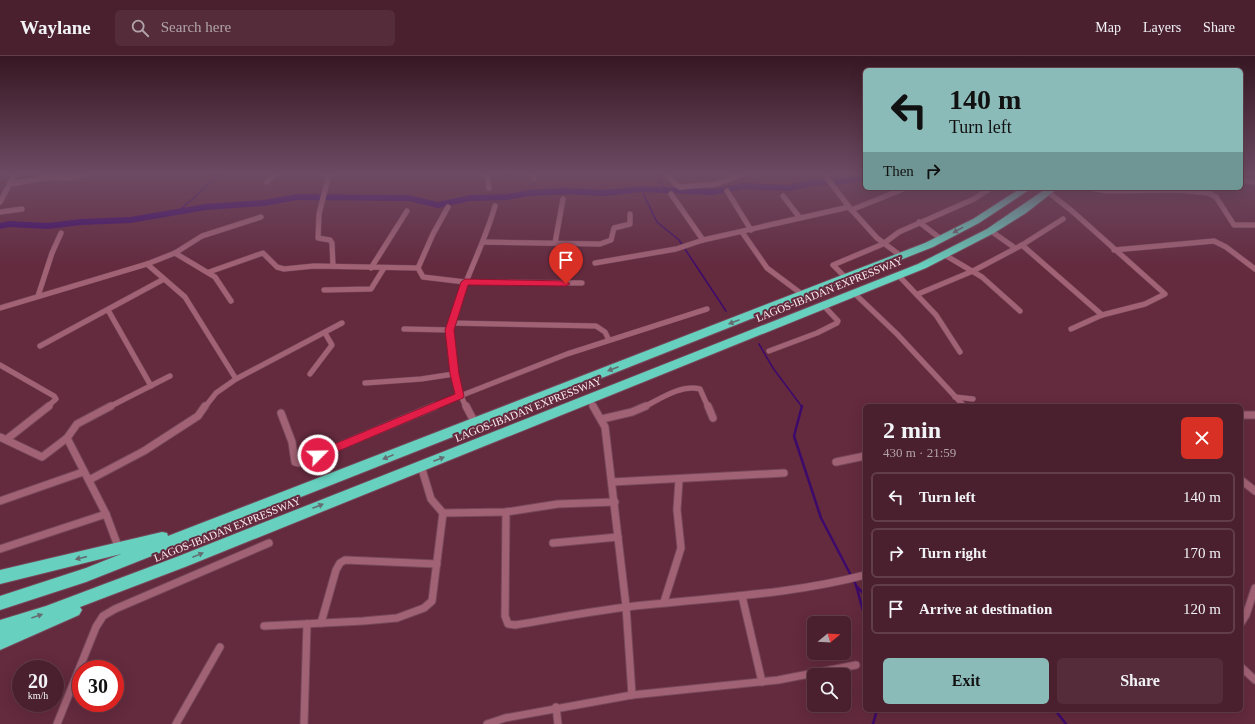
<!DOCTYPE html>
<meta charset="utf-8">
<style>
body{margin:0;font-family:Georgia,serif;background:#552d3a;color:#f1f3f6;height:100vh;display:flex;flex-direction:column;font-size:15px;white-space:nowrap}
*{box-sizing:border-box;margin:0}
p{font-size:13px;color:#b2a3aa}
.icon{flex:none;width:22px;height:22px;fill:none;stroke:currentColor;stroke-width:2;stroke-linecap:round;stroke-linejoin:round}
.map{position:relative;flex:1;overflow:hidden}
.details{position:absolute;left:863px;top:348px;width:380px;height:308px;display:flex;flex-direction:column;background:#4b202e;border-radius:6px;box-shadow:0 4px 16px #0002,0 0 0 1px #623e4a}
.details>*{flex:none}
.hud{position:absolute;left:863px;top:12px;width:380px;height:122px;border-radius:6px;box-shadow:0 4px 16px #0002,0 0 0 1px #623e4a;background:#8bbbb9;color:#111;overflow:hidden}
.needle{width:26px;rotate:72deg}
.tools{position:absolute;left:807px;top:560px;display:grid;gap:8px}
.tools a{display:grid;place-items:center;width:44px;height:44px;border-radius:6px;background:#4b202e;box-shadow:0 4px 16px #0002,0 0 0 1px #623e4a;font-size:20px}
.speed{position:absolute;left:12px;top:604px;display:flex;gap:8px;font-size:20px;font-weight:700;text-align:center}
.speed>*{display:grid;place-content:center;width:52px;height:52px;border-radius:50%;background:#4b202e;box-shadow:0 4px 16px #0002,0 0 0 1px #623e4a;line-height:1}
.speed small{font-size:10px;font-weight:400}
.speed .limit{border:6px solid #d22;background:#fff;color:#111}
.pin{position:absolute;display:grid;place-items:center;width:34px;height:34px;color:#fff;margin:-41px -17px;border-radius:50% 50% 50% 0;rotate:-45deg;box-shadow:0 0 4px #0007}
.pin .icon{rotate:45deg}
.me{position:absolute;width:44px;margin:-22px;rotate:67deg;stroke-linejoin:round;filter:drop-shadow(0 0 3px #0008)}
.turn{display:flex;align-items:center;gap:14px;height:84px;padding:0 20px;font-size:18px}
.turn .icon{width:52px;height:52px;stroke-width:2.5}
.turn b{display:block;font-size:28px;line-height:34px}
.then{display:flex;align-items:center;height:38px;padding:0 20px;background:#0003;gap:8px;font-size:15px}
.round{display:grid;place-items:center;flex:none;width:42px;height:42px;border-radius:6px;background:#552d3a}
.summary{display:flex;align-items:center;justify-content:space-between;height:68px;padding:0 20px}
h1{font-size:24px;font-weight:700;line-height:30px}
.button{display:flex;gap:8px;margin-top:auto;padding:8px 20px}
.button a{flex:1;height:46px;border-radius:6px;background:#8bbbb9;color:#111;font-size:16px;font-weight:700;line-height:46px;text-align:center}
.button a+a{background:#552d3a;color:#f1f3f6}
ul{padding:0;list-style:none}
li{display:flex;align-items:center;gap:12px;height:50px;margin:0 8px 6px;padding:0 12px;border:2px solid #623e4a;border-radius:6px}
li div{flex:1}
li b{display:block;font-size:15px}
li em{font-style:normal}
header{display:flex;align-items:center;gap:24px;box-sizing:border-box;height:56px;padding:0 20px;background:#4b202e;border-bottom:1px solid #623e4a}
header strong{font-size:19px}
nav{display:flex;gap:22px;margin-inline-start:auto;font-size:14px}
.search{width:280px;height:36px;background:#552d3a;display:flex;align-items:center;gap:10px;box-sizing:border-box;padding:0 14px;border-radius:6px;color:#b2a3aa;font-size:15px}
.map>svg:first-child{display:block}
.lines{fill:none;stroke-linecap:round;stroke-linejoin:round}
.stream-far1{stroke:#3d0a6c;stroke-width:1.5}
.stream{stroke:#3d0a6c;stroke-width:2.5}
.river{fill:#3d0a6c;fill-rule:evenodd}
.street-far1-casing{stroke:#76485a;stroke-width:6}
.street-casing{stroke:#76485a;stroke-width:9}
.highway-casing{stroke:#76485a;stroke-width:2}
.street-far1{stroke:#a26275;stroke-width:5}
.street{stroke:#a26275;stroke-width:7}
.highway{fill:#67d0be;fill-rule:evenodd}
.oneway{fill:#656c71}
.route{fill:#e11d48;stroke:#92132f}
.labels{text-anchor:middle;stroke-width:4;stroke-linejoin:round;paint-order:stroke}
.street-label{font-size:11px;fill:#fdeef2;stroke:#642a3e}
</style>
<header>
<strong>Waylane</strong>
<div class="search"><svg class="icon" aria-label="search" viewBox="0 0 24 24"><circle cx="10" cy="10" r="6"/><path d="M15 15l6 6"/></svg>Search here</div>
<nav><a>Map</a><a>Layers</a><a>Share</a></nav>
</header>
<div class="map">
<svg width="1255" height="668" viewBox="0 0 1255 668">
<rect width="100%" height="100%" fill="#642a3e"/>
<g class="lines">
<g class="stream-far1">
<polyline points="658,118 666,136"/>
<polyline points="641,133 657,166 679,184 726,255"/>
<polyline points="175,158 196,140 217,118"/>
<polyline points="759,288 773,312 802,351"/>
</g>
<g class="stream">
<polyline points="802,350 794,380 821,462 856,529 865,562"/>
<polyline points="856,530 865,539"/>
<polyline points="1055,654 1066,668"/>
<polyline points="873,668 877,654"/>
</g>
<polygon class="river" points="865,118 865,124 843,128 809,130 790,135 743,133 713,139 641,136 605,140 567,138 529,140 507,144 470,145 438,152 409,145 297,144 264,150 206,154 130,167 81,169 48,173 9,171 0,173 0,167 9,165 48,167 81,163 130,161 206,148 264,144 297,138 409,139 438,146 470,139 507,138 529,134 567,132 605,134 641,130 713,133 743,127 790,129 809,124 843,122"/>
<g class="street-far1-casing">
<g id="street-far1">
<polyline points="329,118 319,158 318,182 330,184 332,187 333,210"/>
<polyline points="487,118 489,132"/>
<polyline points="533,118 534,122"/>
<polyline points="668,118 675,128 680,131 716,128 743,118"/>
<polyline points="824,118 849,151 877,182 901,200"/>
<polyline points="1241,124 1255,126"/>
<polyline points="267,126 275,118"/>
<polyline points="10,128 50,121 68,122 86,118"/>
<polyline points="1091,132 1107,135 1178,134 1208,137 1216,141 1234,169 1255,169"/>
<polyline points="727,135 751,174"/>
<polyline points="1048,136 1072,155 1165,238 1145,248 1102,259 1071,273"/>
<polyline points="671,138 703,184"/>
<polyline points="783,140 800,162"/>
<polyline points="0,146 15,118"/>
<polyline points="448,151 433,178 418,212 423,221 465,226 582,227"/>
<polyline points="851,154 906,132"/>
<polyline points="0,156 22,153"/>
<polyline points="919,166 941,183"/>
<polyline points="991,175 1015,192"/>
<polyline points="742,176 767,212 803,239"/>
<polyline points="483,186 600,188 611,184 614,172 630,168 630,158"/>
<polyline points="555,187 563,143"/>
<polyline points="1022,189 1102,259"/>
<polyline points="1114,194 1214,185 1226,191 1255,213"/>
<polyline points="175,197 215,221 231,245"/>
<polyline points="945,199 982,221 1020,255"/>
<polyline points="595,207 676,193 703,184 849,151"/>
<polyline points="147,208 185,241 236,323"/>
<polyline points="371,212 407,155"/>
<polyline points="209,216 263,197 277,211 284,213 314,210 418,212"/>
<polyline points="899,220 936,259 960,296"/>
<polyline points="846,222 833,209 883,188 899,176 974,143 991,132"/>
<polyline points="324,234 371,233 384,212"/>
<polyline points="854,237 897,278 964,350"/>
<polyline points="918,238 973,215 1022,189 1063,163"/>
<polyline points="38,240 52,197 61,177"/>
<polyline points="0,252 147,208 175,197 202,180 261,161"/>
<polyline points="108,254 151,330"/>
<polyline points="451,267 596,270 605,276 609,284"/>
<polyline points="404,273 450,274"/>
<polyline points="40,290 164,223"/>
<polyline points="769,295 817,277 837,267 838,265 823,249"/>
<polyline points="0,309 54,340 56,343 47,351"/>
<polyline points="310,318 332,289 325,277"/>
<polyline points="365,327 421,323 454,318"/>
<polyline points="955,341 973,343"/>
<polyline points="589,343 594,351"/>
<polyline points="109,351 170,320"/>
<polyline points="205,351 216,337 236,323 342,267"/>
<polyline points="432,351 567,298 707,253"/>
<path d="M 466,351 C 455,328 448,301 450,274 C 451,263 456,252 460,242 C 471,211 486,182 495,150"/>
<path d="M 644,351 C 660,343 681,328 700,333 L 708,351"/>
</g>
</g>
<g class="street-casing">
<g id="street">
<polyline points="466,350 475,367"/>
<polyline points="593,350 605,371 626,550 632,639"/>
<polyline points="708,350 713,362"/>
<polyline points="281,357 292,386 295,406 299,407 435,350"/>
<polyline points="1241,359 1255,359"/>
<polyline points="602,363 632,356 646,350"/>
<polyline points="0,381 42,401 67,382 77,368 111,350"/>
<polyline points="67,382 106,458 119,493"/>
<polyline points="7,383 49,350"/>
<polyline points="836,406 865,400"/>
<polyline points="421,410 431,443 443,457 506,456 558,448 615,446"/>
<polyline points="89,424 144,395 198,360 205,350"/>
<polyline points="1241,424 1255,435"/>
<polyline points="612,426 784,417"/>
<polyline points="0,445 83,416"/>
<path d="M 506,456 L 505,560 L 508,568 L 515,569 C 558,562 601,553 645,549 C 719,541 793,538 865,519"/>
<polyline points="553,487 618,481"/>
<polyline points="0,493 106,458"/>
<polyline points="742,540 762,626"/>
<polyline points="664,546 681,492 677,454 679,424"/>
<polyline points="321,567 336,514 340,507 345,504 437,508"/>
<polyline points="1241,567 1246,559 1255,532"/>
<polyline points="264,570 363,565 397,562 424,552 432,545 443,457"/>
<polyline points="1241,611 1255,624"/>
<polyline points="556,651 558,668"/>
<polyline points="57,668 96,571 103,560 115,553 269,487"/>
<polyline points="176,668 220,591"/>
<polyline points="304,668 307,568"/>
<polyline points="487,668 505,662 632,639 778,624 856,609"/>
</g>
</g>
<g class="highway-casing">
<g id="highway">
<polygon points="1021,132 1032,132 979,167 933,191 86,526 0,554 0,540 86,512 121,498 0,528 0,514 162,476 167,477 168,480 925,187 973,163"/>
<polygon points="1047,132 1058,132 1026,157 994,177 926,212 185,511 80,551 82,554 79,559 0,594 0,564 46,550 179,500 918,208 987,173"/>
</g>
</g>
<use href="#street-far1" class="street-far1"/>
<use href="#street" class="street"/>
<use href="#highway" class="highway"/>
</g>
<defs><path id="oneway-solid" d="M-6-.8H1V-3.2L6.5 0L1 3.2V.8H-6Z"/></defs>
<g class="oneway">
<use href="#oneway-solid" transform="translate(958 174) rotate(151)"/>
<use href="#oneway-solid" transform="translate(734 266) rotate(159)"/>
<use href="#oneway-solid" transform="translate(613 313) rotate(159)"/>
<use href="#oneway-solid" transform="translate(388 401) rotate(158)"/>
<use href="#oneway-solid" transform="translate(439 403) rotate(-21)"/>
<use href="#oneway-solid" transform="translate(318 450) rotate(-21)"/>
<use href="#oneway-solid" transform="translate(198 499) rotate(-22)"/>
<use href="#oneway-solid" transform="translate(81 502) rotate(167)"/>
<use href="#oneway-solid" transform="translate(37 560) rotate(-19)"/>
</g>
<linearGradient id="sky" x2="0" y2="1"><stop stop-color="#371722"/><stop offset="0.56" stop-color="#6c4a63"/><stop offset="1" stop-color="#6c4a63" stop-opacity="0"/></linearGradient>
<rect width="1255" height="211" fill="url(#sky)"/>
<polygon class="route" points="465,223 566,225 570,228 566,230 468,229 454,274 459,318 464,340 463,342 322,402 315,402 313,399 315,396 455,338 450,318 445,274 461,226"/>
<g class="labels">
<g class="street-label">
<text transform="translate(829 233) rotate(-22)" y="4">LAGOS-IBADAN EXPRESSWAY</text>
<text transform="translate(528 353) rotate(-22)" y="4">LAGOS-IBADAN EXPRESSWAY</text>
<text transform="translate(227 473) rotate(-22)" y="4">LAGOS-IBADAN EXPRESSWAY</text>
</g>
</g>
</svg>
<div class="tools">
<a><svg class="needle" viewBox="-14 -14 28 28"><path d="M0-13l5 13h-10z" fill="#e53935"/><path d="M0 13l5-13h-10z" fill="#b2a3aa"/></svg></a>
<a><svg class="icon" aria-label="search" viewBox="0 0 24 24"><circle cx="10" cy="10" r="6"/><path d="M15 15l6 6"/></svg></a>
</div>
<div class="speed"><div>20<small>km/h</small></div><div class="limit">30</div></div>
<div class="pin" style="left:566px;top:228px;background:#d93025"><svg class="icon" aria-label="arrive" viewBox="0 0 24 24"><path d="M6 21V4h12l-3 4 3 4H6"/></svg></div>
<svg class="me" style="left:318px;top:399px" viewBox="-20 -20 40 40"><circle r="17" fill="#e11d48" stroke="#fff" stroke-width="3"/><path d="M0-11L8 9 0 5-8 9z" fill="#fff"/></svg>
<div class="hud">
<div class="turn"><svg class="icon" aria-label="left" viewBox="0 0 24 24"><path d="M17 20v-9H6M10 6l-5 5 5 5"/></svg><div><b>140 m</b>Turn left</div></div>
<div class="then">Then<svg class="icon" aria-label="right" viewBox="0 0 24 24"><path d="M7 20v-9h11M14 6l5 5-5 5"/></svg></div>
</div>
<section class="details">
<div class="summary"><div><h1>2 min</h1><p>430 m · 21:59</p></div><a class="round" style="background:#d93025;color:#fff"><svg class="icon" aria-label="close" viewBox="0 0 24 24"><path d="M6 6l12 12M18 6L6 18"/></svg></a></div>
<ul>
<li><svg class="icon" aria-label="left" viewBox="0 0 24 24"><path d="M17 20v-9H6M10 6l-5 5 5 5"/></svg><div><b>Turn left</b></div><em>140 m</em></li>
<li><svg class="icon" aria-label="right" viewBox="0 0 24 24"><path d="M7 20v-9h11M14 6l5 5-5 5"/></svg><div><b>Turn right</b></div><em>170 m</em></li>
<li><svg class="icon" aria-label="arrive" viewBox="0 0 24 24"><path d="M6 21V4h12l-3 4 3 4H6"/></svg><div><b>Arrive at destination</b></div><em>120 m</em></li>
</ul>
<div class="button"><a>Exit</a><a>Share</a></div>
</section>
</div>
